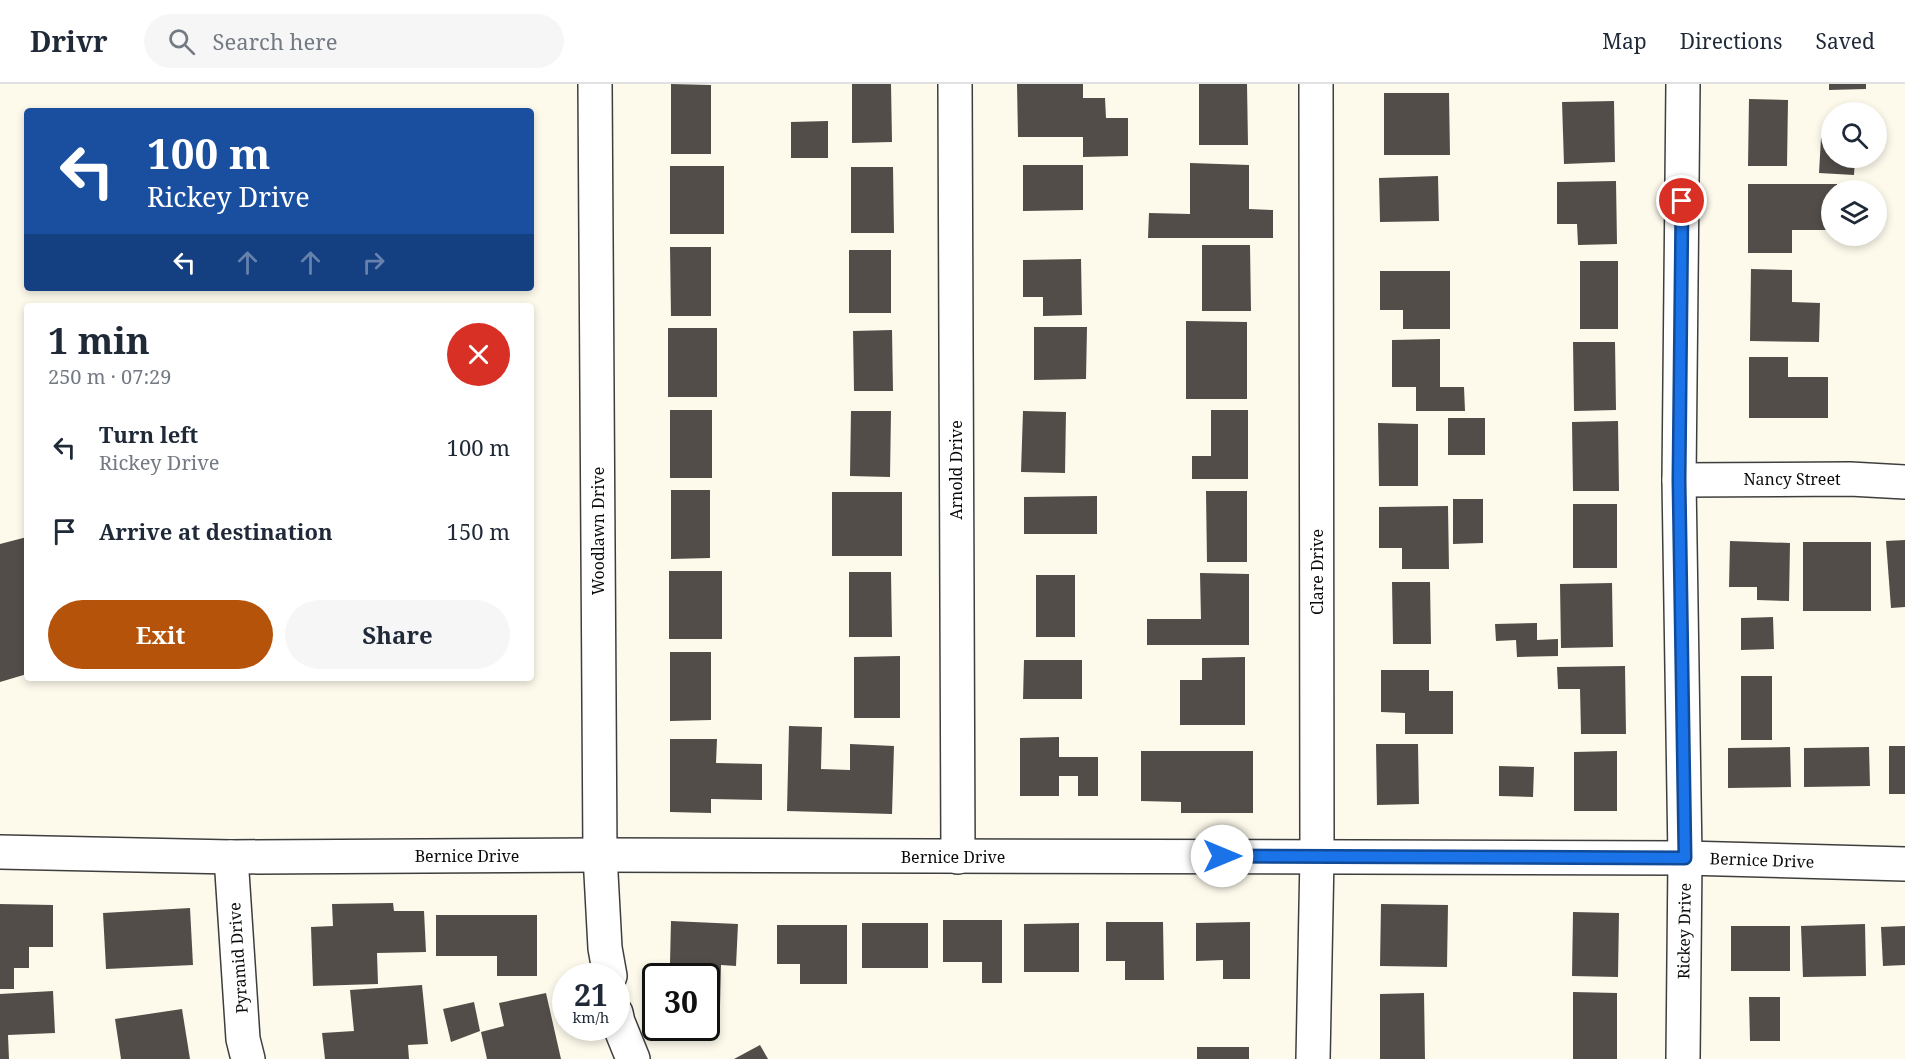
<!DOCTYPE html>
<meta charset="utf-8">
<style>
body{margin:0;font-family:"Noto Serif",serif;background:#f6f6f7;color:#1f2937;height:100vh;display:flex;flex-direction:column;font-size:22px;white-space:nowrap}
*{box-sizing:border-box;margin:0}
p{font-size:20px;color:#747a83}
.icon{flex:none;width:33px;height:33px;fill:none;stroke:currentColor;stroke-width:2;stroke-linecap:round;stroke-linejoin:round}
.map{position:relative;flex:1;overflow:hidden}
.side{position:absolute;left:24px;top:219px;width:510px;height:378px;display:flex;flex-direction:column;background:#fff;border-radius:6px;box-shadow:0 3px 9px #0003}
.side>*{flex:none}
.banner{position:absolute;left:24px;top:24px;width:510px;height:183px;border-radius:6px;box-shadow:0 3px 9px #0003;background:#1a4fa0;color:#fff;overflow:hidden}
.buttons{position:absolute;left:1821px;top:18px;display:grid;gap:12px}
.buttons a{display:grid;place-items:center;width:66px;height:66px;border-radius:50%;background:#fff;box-shadow:0 3px 9px #0003;font-size:30px}
.speed{position:absolute;left:552px;top:879px;display:flex;gap:12px;font-size:30px;font-weight:700;text-align:center}
.speed>*{display:grid;place-content:center;width:78px;height:78px;border-radius:50%;background:#fff;box-shadow:0 3px 9px #0003;line-height:1}
.speed small{font-size:15px;font-weight:400}
.speed .limit{border:3px solid #111;border-radius:9px;background:#fff;color:#111}
.pin{position:absolute;display:grid;place-items:center;width:51px;height:51px;color:#fff;margin:-26px;border:3px solid #fff;border-radius:50%;box-shadow:0 2px 6px #0007}
.me{position:absolute;width:66px;margin:-33px;rotate:90deg;stroke-linejoin:round;filter:drop-shadow(0 0 4px #0008)}
.turn{display:flex;align-items:center;gap:21px;height:126px;padding:0 24px;font-size:27px}
.turn .icon{width:78px;height:78px;stroke-width:2.5}
.turn b{display:block;font-size:42px;line-height:51px}
.lanes{display:flex;align-items:center;height:57px;padding:0 24px;background:#0003;justify-content:center;gap:30px;direction:ltr}
.lanes .off{opacity:.35}
.round{display:grid;place-items:center;flex:none;width:63px;height:63px;border-radius:32px;background:#f6f6f7}
.headline{display:flex;align-items:center;justify-content:space-between;height:102px;padding:0 24px}
h1{font-size:36px;font-weight:700;line-height:45px}
.button{display:flex;gap:12px;margin-top:auto;padding:12px 24px}
.button a{flex:1;height:69px;border-radius:36px;background:#b45309;color:#fff;font-size:24px;font-weight:700;line-height:69px;text-align:center}
.button a+a{background:#f6f6f7;color:#1f2937}
ul{padding:0;list-style:none}
li{display:flex;align-items:center;gap:18px;height:84px;padding:0 24px}
li div{flex:1}
li b{display:block;font-size:22px}
li em{font-style:normal}
header{display:flex;align-items:center;gap:36px;box-sizing:border-box;height:84px;padding:0 30px;background:#fff;border-bottom:2px solid #e0e1e3}
header strong{font-size:28px}
nav{display:flex;gap:33px;margin-inline-start:auto;font-size:21px}
.search{width:420px;height:54px;background:#f6f6f7;display:flex;align-items:center;gap:15px;box-sizing:border-box;padding:0 21px;border-radius:33px;color:#747a83;font-size:22px}
.map>svg:first-child{display:block}
.building{fill:#534d49}
.lines{fill:none;stroke-linecap:round;stroke-linejoin:round}
.minor-casing{stroke:#3e3e3e;stroke-width:36}
.minor{stroke:#fff;stroke-width:33}
.route-casing{stroke:#114b97;stroke-width:15}
.route{stroke:#1a73e8;stroke-width:10}
.labels{text-anchor:middle;stroke-width:6;stroke-linejoin:round;paint-order:stroke}
.street-label{font-size:16px;fill:#0b0b0b;stroke:#fff}
</style>
<header>
<strong>Drivr</strong>
<div class="search"><svg class="icon" aria-label="search" viewBox="0 0 24 24"><circle cx="10" cy="10" r="6"/><path d="M15 15l6 6"/></svg>Search here</div>
<nav><a>Map</a><a>Directions</a><a>Saved</a></nav>
</header>
<div class="map">
<svg width="1905" height="975" viewBox="0 0 1905 975">
<rect width="100%" height="100%" fill="#fdfaec"/>
<g class="building">
<polygon points="671,0 711,1 711,70 671,70"/>
<polygon points="852,0 891,0 892,58 852,59"/>
<polygon points="1017,0 1083,0 1083,14 1105,14 1106,34 1128,34 1128,72 1083,73 1083,53 1018,53"/>
<polygon points="1199,0 1247,0 1248,61 1199,61"/>
<polygon points="1829,0 1866,0 1866,5 1829,6"/>
<polygon points="1384,9 1449,9 1450,71 1384,71"/>
<polygon points="1749,15 1788,16 1787,82 1748,82"/>
<polygon points="1614,17 1615,78 1564,80 1562,18"/>
<polygon points="828,37 828,74 791,74 791,38"/>
<polygon points="1821,54 1832,55 1832,74 1855,74 1854,91 1819,89"/>
<polygon points="1190,79 1249,81 1249,125 1273,126 1273,154 1148,154 1149,129 1190,130"/>
<polygon points="1023,81 1083,81 1083,126 1023,127"/>
<rect x="670" y="82" width="54" height="68"/>
<polygon points="851,83 893,83 894,149 851,149"/>
<polygon points="1438,92 1439,137 1380,138 1379,94"/>
<polygon points="1616,97 1617,160 1578,161 1577,140 1557,140 1557,98"/>
<polygon points="1748,100 1837,100 1837,106 1832,106 1832,146 1792,146 1792,169 1748,169"/>
<polygon points="1202,161 1250,161 1251,227 1202,227"/>
<polygon points="670,163 711,163 711,232 671,232"/>
<rect x="849" y="166" width="42" height="63"/>
<polygon points="1081,175 1082,231 1043,232 1043,213 1023,213 1023,176"/>
<rect x="1580" y="177" width="38" height="68"/>
<polygon points="1751,185 1792,186 1792,218 1820,219 1819,258 1750,257"/>
<polygon points="1380,187 1450,187 1450,245 1403,245 1403,226 1380,226"/>
<polygon points="1186,237 1247,238 1247,315 1186,315"/>
<polygon points="1034,243 1087,243 1086,295 1034,296"/>
<rect x="668" y="244" width="49" height="69"/>
<polygon points="892,246 893,307 854,307 853,247"/>
<polygon points="1440,255 1440,303 1464,303 1465,327 1416,327 1416,303 1392,303 1392,256"/>
<polygon points="1573,258 1615,258 1616,326 1574,327"/>
<polygon points="1749,273 1788,273 1788,293 1828,293 1828,334 1749,334"/>
<rect x="670" y="326" width="42" height="68"/>
<polygon points="1211,326 1248,326 1248,395 1192,395 1192,372 1211,372"/>
<polygon points="851,327 891,327 890,393 850,392"/>
<polygon points="1023,327 1066,328 1065,389 1021,388"/>
<rect x="1448" y="334" width="37" height="37"/>
<polygon points="1618,337 1619,407 1573,407 1572,338"/>
<polygon points="1378,339 1418,340 1418,402 1379,402"/>
<polygon points="671,406 710,406 710,474 671,475"/>
<polygon points="1206,407 1247,407 1247,478 1207,478"/>
<rect x="832" y="408" width="70" height="64"/>
<polygon points="1097,412 1097,450 1024,450 1024,413"/>
<polygon points="1453,415 1483,415 1483,459 1453,460"/>
<rect x="1573" y="420" width="44" height="64"/>
<polygon points="1448,422 1449,485 1402,485 1402,464 1379,464 1379,423"/>
<polygon points="27,453 27,590 0,598 0,460"/>
<polygon points="1905,456 1905,523 1891,524 1886,457"/>
<polygon points="1730,457 1790,459 1789,517 1757,516 1757,503 1729,503"/>
<rect x="1803" y="458" width="68" height="69"/>
<rect x="669" y="487" width="53" height="68"/>
<polygon points="849,488 891,488 892,553 849,553"/>
<polygon points="1200,489 1249,490 1249,561 1147,561 1147,535 1201,535"/>
<rect x="1036" y="491" width="39" height="62"/>
<polygon points="1392,498 1430,498 1431,560 1393,560"/>
<polygon points="1612,499 1613,563 1561,564 1560,500"/>
<polygon points="1773,533 1774,565 1741,566 1741,534"/>
<polygon points="1537,539 1537,556 1558,555 1558,572 1517,573 1516,556 1496,557 1495,540"/>
<polygon points="670,568 711,568 711,636 670,637"/>
<polygon points="900,572 900,634 854,634 854,573"/>
<polygon points="1245,573 1245,641 1180,641 1180,596 1202,596 1202,574"/>
<polygon points="1024,576 1082,576 1082,615 1023,615"/>
<polygon points="1625,582 1626,650 1581,650 1580,605 1558,605 1557,583"/>
<polygon points="1381,586 1429,586 1429,607 1453,607 1453,650 1405,650 1405,629 1381,628"/>
<rect x="1741" y="592" width="31" height="64"/>
<polygon points="789,642 822,643 821,685 850,686 850,660 894,662 892,730 787,727"/>
<polygon points="1059,653 1059,673 1098,673 1098,712 1078,712 1078,692 1059,692 1059,712 1020,712 1020,654"/>
<polygon points="670,655 717,655 716,679 762,680 762,716 711,715 711,729 670,728"/>
<polygon points="1376,660 1418,660 1419,720 1377,721"/>
<rect x="1889" y="662" width="16" height="48"/>
<polygon points="1790,663 1791,703 1728,704 1728,664"/>
<polygon points="1869,663 1870,702 1804,703 1804,664"/>
<polygon points="1141,667 1253,667 1253,729 1181,729 1181,718 1141,717"/>
<polygon points="1617,667 1617,727 1574,727 1574,668"/>
<polygon points="1499,682 1534,683 1533,713 1499,712"/>
<polygon points="393,819 394,827 424,827 426,868 377,869 378,900 313,902 311,843 333,842 332,820"/>
<polygon points="0,820 53,821 53,863 29,863 29,884 14,884 14,905 0,905"/>
<polygon points="1381,820 1448,821 1447,883 1380,882"/>
<polygon points="190,824 193,881 106,885 103,829"/>
<polygon points="1573,828 1619,829 1618,893 1572,892"/>
<polygon points="436,831 537,831 537,892 497,892 497,872 436,872"/>
<polygon points="943,836 1002,836 1002,899 982,899 982,878 943,878"/>
<polygon points="671,837 738,840 736,882 721,881 720,922 706,921 706,892 688,892 688,880 670,879"/>
<polygon points="1106,838 1163,838 1164,896 1125,896 1125,877 1106,877"/>
<polygon points="1250,838 1250,895 1223,895 1223,876 1196,877 1196,839"/>
<rect x="862" y="839" width="66" height="45"/>
<polygon points="1079,839 1079,888 1024,888 1024,840"/>
<polygon points="1865,840 1866,892 1803,893 1801,842"/>
<polygon points="777,841 847,841 847,900 800,900 800,880 777,880"/>
<rect x="1731" y="842" width="59" height="45"/>
<polygon points="1905,842 1905,881 1883,882 1881,843"/>
<polygon points="422,901 428,960 408,961 409,975 325,975 322,949 354,947 350,906"/>
<polygon points="53,907 55,949 8,951 9,975 0,975 0,910"/>
<polygon points="1573,908 1617,909 1617,975 1573,975"/>
<polygon points="546,909 561,975 487,975 481,948 504,942 499,919"/>
<polygon points="1424,909 1425,975 1380,975 1380,910"/>
<polygon points="1749,913 1780,913 1780,957 1750,957"/>
<polygon points="474,918 480,947 451,958 443,925"/>
<polygon points="182,925 190,975 121,975 115,935"/>
<polygon points="760,961 768,975 734,975"/>
<rect x="1197" y="963" width="52" height="12"/>
</g>
<g class="lines">
<g class="minor-casing">
<g id="minor">
<polyline points="595,0 600,771 605,864 610,892"/>
<polyline points="955,0 958,773"/>
<polyline points="1679,396 1850,395 1905,398"/>
<polyline points="0,768 231,773 600,771 1685,774 1905,780"/>
<polyline points="231,773 243,955 248,975"/>
<polyline points="616,929 618,938 633,975"/>
<polyline points="1313,975 1317,772 1316,0"/>
<polyline points="1683,975 1685,774 1679,396 1683,0"/>
</g>
</g>
<use href="#minor" class="minor"/>
</g>
<g class="lines">
<g class="route-casing">
<polyline id="route" points="1222,772 1685,774 1679,396 1682,117"/>
</g>
<use href="#route" class="route"/>
</g>
<g class="labels">
<g class="street-label">
<text transform="translate(956 386) rotate(-90)" y="6">Arnold Drive</text>
<text x="1792" y="401">Nancy Street</text>
<text transform="translate(598 447) rotate(-90)" y="6">Woodlawn Drive</text>
<text transform="translate(1317 488) rotate(-90)" y="6">Clare Drive</text>
<text x="467" y="778">Bernice Drive</text>
<text x="953" y="779">Bernice Drive</text>
<text transform="translate(1762 776) rotate(2)" y="6">Bernice Drive</text>
<text transform="translate(1684 847) rotate(-89)" y="6">Rickey Drive</text>
<text transform="translate(238 874) rotate(-94)" y="6">Pyramid Drive</text>
</g>
</g>
</svg>
<div class="buttons">
<a><svg class="icon" aria-label="search" viewBox="0 0 24 24"><circle cx="10" cy="10" r="6"/><path d="M15 15l6 6"/></svg></a>
<a><svg class="icon" aria-label="layers" viewBox="0 0 24 24"><path d="M12 4l9 5-9 5-9-5zM3 14l9 5 9-5"/></svg></a>
</div>
<div class="speed"><div>21<small>km/h</small></div><div class="limit">30</div></div>
<div class="pin" style="left:1682px;top:117px;background:#d93025"><svg class="icon" aria-label="arrive" viewBox="0 0 24 24"><path d="M6 21V4h12l-3 4 3 4H6"/></svg></div>
<svg class="me" style="left:1222px;top:772px" viewBox="-20 -20 40 40"><circle r="19" fill="#fff"/><path d="M0-13L10 11 0 6-10 11z" fill="#1a73e8"/></svg>
<div class="banner">
<div class="turn"><svg class="icon" aria-label="left" viewBox="0 0 24 24"><path d="M17 20v-9H6M10 6l-5 5 5 5"/></svg><div><b>100 m</b>Rickey Drive</div></div>
<div class="lanes"><svg class="icon" aria-label="left" viewBox="0 0 24 24"><path d="M17 20v-9H6M10 6l-5 5 5 5"/></svg><svg class="icon off" aria-label="ahead" viewBox="0 0 24 24"><path d="M12 20V5M6 11l6-6 6 6"/></svg><svg class="icon off" aria-label="ahead" viewBox="0 0 24 24"><path d="M12 20V5M6 11l6-6 6 6"/></svg><svg class="icon off" aria-label="right" viewBox="0 0 24 24"><path d="M7 20v-9h11M14 6l5 5-5 5"/></svg></div>
</div>
<section class="side">
<div class="headline"><div><h1>1 min</h1><p>250 m · 07:29</p></div><a class="round" style="background:#d93025;color:#fff"><svg class="icon" aria-label="close" viewBox="0 0 24 24"><path d="M6 6l12 12M18 6L6 18"/></svg></a></div>
<ul>
<li><svg class="icon" aria-label="left" viewBox="0 0 24 24"><path d="M17 20v-9H6M10 6l-5 5 5 5"/></svg><div><b>Turn left</b><p>Rickey Drive</p></div><em>100 m</em></li>
<li><svg class="icon" aria-label="arrive" viewBox="0 0 24 24"><path d="M6 21V4h12l-3 4 3 4H6"/></svg><div><b>Arrive at destination</b></div><em>150 m</em></li>
</ul>
<div class="button"><a>Exit</a><a>Share</a></div>
</section>
</div>
